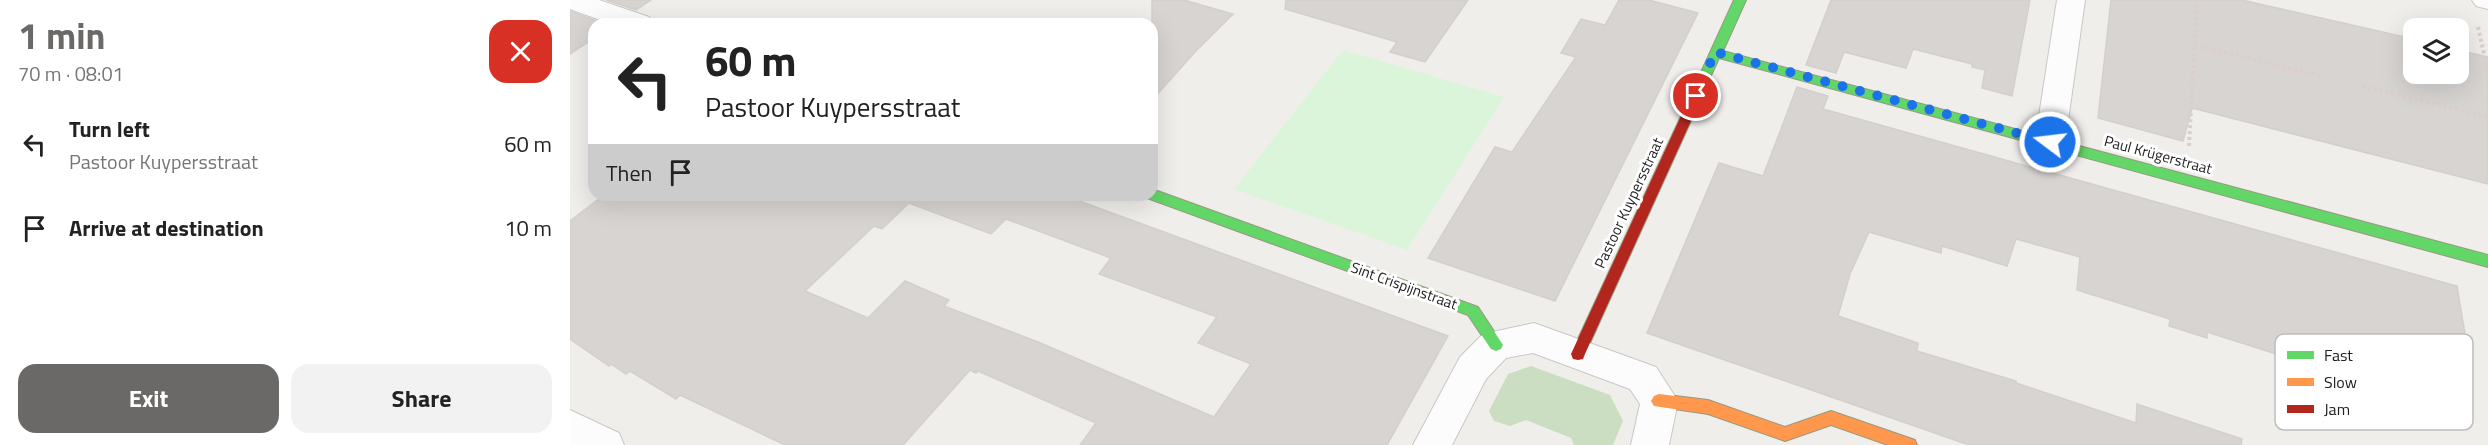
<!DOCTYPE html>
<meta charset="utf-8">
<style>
body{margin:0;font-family:"Titillium Web",sans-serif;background:#f2f2f2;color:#222;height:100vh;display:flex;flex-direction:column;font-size:22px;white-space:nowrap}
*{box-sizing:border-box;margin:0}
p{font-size:20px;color:#767676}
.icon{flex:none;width:33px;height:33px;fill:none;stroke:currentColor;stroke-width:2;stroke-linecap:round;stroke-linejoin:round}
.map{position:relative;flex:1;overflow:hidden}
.side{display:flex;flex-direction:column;background:#fff;width:570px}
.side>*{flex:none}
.top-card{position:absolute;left:18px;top:18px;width:570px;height:183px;border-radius:18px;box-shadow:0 6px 24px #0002;background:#fff;color:#222;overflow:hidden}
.buttons{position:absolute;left:1833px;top:18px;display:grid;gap:12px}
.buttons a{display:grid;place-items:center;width:66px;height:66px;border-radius:12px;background:#fff;box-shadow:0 6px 24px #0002;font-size:30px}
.pin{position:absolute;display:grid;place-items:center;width:51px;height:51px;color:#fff;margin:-26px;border:3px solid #fff;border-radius:50%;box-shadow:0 2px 6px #0007}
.me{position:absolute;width:66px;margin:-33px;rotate:285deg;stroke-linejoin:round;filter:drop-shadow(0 0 4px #0008)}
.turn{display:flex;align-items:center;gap:21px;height:126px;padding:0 18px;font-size:27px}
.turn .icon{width:78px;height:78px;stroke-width:2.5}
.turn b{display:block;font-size:42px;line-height:51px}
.then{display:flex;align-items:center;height:57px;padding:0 18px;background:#0003;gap:12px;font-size:22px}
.round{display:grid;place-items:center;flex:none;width:63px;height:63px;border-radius:18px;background:#f2f2f2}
.headline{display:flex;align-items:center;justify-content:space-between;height:102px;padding:0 18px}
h1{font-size:36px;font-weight:700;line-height:45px;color:#6a6968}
.button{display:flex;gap:12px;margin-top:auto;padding:12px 18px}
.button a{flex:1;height:69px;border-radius:18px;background:#6a6968;color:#fff;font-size:24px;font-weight:700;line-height:69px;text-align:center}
.button a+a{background:#f2f2f2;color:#222}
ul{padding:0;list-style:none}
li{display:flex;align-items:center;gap:18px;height:84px;padding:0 18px}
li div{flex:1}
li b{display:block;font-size:22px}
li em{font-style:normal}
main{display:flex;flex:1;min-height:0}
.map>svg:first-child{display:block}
.forest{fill:#cbdec1}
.park{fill:#daf5da}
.building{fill:#d7d4d2;stroke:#d3d0cc;stroke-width:1.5;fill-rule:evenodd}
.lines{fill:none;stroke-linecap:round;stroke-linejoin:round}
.street-casing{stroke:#c9c8c7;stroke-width:2}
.fast-casing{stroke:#999a82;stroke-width:2}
.slow-casing{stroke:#999a82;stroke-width:2}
.jam-casing{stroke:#999a82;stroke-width:2}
.path{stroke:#dccecd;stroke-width:4;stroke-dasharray:3 3;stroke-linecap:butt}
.street{fill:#fdfcfc;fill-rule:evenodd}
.fast{fill:#63d668;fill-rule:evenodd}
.slow{fill:#ff974d;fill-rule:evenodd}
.jam{fill:#b3261e;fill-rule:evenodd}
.route{stroke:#1a73e8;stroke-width:10;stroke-dasharray:0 18}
.labels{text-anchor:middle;stroke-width:6;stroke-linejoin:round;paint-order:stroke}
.street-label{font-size:15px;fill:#222;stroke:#fff}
.key{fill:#fff;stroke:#bdbdbd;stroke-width:1.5}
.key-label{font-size:16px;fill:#222}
</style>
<main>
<section class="side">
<div class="headline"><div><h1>1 min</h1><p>70 m · 08:01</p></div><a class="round" style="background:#d93025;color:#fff"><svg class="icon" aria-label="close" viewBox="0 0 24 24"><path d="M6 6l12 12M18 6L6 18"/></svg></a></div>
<ul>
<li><svg class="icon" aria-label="left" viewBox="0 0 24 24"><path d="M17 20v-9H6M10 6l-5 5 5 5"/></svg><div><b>Turn left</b><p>Pastoor Kuypersstraat</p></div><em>60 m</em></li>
<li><svg class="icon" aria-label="arrive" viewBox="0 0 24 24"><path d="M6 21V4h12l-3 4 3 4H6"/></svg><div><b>Arrive at destination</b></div><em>10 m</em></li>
</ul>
<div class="button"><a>Exit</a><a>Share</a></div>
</section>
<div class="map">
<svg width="1918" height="445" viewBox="0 0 1918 445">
<rect width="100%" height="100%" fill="#f0eeeb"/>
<polygon class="forest" points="961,366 1040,395 1053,421 1043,445 1004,445 1001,438 956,420 940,426 924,421 919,411 938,374"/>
<polygon class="park" points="773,50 934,97 837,250 664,189"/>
<g class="building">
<polygon points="36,0 81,0 66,10"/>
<polygon points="582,0 614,0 663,14 625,52 582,100"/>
<polygon points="716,0 898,0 855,62 820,52 827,42 715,9"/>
<polygon points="1049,0 1079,0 1128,13 985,301 858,258 925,147 942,152 1006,57 991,53 1011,19 1035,25"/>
<polygon points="1261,0 1460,0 1442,96 1412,88 1415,70 1402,67 1402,64 1343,49 1336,68 1274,52 1266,73 1236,65"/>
<polygon points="1541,0 1672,0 1844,39 1844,74 1888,74 1888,50 1918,57 1918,184 1622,108 1613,141 1528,118"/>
<polygon points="0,11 34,24 24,24 24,38 0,54"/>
<polygon points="1227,87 1258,96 1253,109 1887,286 1901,370 1804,342 1810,399 1776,388 1775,376 1637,332 1637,338 1599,326 1600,319 1507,290 1510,257 1446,239 1437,266 1372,246 1371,253 1299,232 1280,274 1268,316 1348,343 1347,351 1446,381 1446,383 1566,423 1567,404 1672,439 1671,445 1399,445 1077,333 1149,163 1193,176"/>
<path d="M 34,195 L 493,195 L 878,336 L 817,445 L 510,445 L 526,423 L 408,371 L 406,373 L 400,370 L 333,445 L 215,445 L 110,395 L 106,399 L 60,371 L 56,374 L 41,364 L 39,366 L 0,339 L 0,221 ZM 339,203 L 421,234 L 436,219 L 541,258 L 529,274 L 647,317 L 628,343 L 681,364 L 644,417 L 468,342 L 374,306 L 379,300 L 335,281 L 298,318 L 235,291 L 304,226 L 312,229 Z"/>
</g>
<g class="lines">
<g class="street-casing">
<g id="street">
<polygon points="0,0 29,0 79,17 83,24 41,24 0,9"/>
<polygon points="1487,0 1515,0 1495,142 1491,150 1480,153 1469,150 1465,142"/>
<polygon points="1902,0 1918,0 1918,9 1906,6"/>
<polygon points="964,323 1086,367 1108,401 1099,445 1061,445 1070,404 1060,389 963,353 936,358 916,379 882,445 843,445 890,357 913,334"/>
<polygon points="0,410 49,433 54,445 0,445"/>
</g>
</g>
<g class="fast-casing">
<g id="fast">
<polygon points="1164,0 1176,0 1153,51 1918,255 1918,267 1149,58 1122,117 1114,117 1112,114"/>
<polygon points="582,189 908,307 933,345 931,349 926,351 921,349 898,315 577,198 576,195 582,195"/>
</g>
</g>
<g class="slow-casing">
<polygon id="slow" points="1089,394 1138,400 1215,427 1261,411 1345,440 1347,445 1318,445 1261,425 1215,441 1138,414 1084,406 1081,401 1084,396"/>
</g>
<g class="jam-casing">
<polygon id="jam" points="1118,110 1124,114 1015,354 1013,359 1008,360 1003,359 1001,354 1112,114"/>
</g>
<g class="path">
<polyline points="1908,27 1918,71"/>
<polyline points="1625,45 1751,76"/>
<polyline points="1792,86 1918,117"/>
<polyline points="1619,146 1627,0"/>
</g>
<use href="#street" class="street"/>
<use href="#fast" class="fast"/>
<use href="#slow" class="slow"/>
<use href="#jam" class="jam"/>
</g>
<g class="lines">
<polyline class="route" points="1126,96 1145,52 1480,142"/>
</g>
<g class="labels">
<g class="street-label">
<text transform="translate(1588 155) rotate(15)" y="5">Paul Krügerstraat</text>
<text transform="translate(1059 203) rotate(-65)" y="5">Pastoor Kuypersstraat</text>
<text transform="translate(834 286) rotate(20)" y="5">Sint Crispijnstraat</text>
</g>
</g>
<rect x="1705" y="334" width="198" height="96" rx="9" class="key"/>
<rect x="1717" y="351" width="27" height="8" fill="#63d668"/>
<rect x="1717" y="378" width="27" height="8" fill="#ff974d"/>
<rect x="1717" y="405" width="27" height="8" fill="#b3261e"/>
<g class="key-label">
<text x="1754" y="361">Fast</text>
<text x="1754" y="388">Slow</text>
<text x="1754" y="415">Jam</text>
</g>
</svg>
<div class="buttons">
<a><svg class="icon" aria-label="layers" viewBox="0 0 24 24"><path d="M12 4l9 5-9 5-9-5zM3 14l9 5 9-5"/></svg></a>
</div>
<div class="pin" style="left:1126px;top:96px;background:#d93025"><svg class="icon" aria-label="arrive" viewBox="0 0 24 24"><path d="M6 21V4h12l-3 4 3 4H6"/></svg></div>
<svg class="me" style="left:1480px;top:142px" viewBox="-20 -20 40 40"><circle r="17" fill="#1a73e8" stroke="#fff" stroke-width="3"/><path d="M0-11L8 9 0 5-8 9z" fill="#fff"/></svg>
<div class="top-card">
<div class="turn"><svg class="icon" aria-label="left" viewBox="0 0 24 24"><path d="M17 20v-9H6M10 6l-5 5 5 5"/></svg><div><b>60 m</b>Pastoor Kuypersstraat</div></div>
<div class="then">Then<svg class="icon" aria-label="arrive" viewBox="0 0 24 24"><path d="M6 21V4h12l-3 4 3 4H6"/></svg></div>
</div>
</div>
</main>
